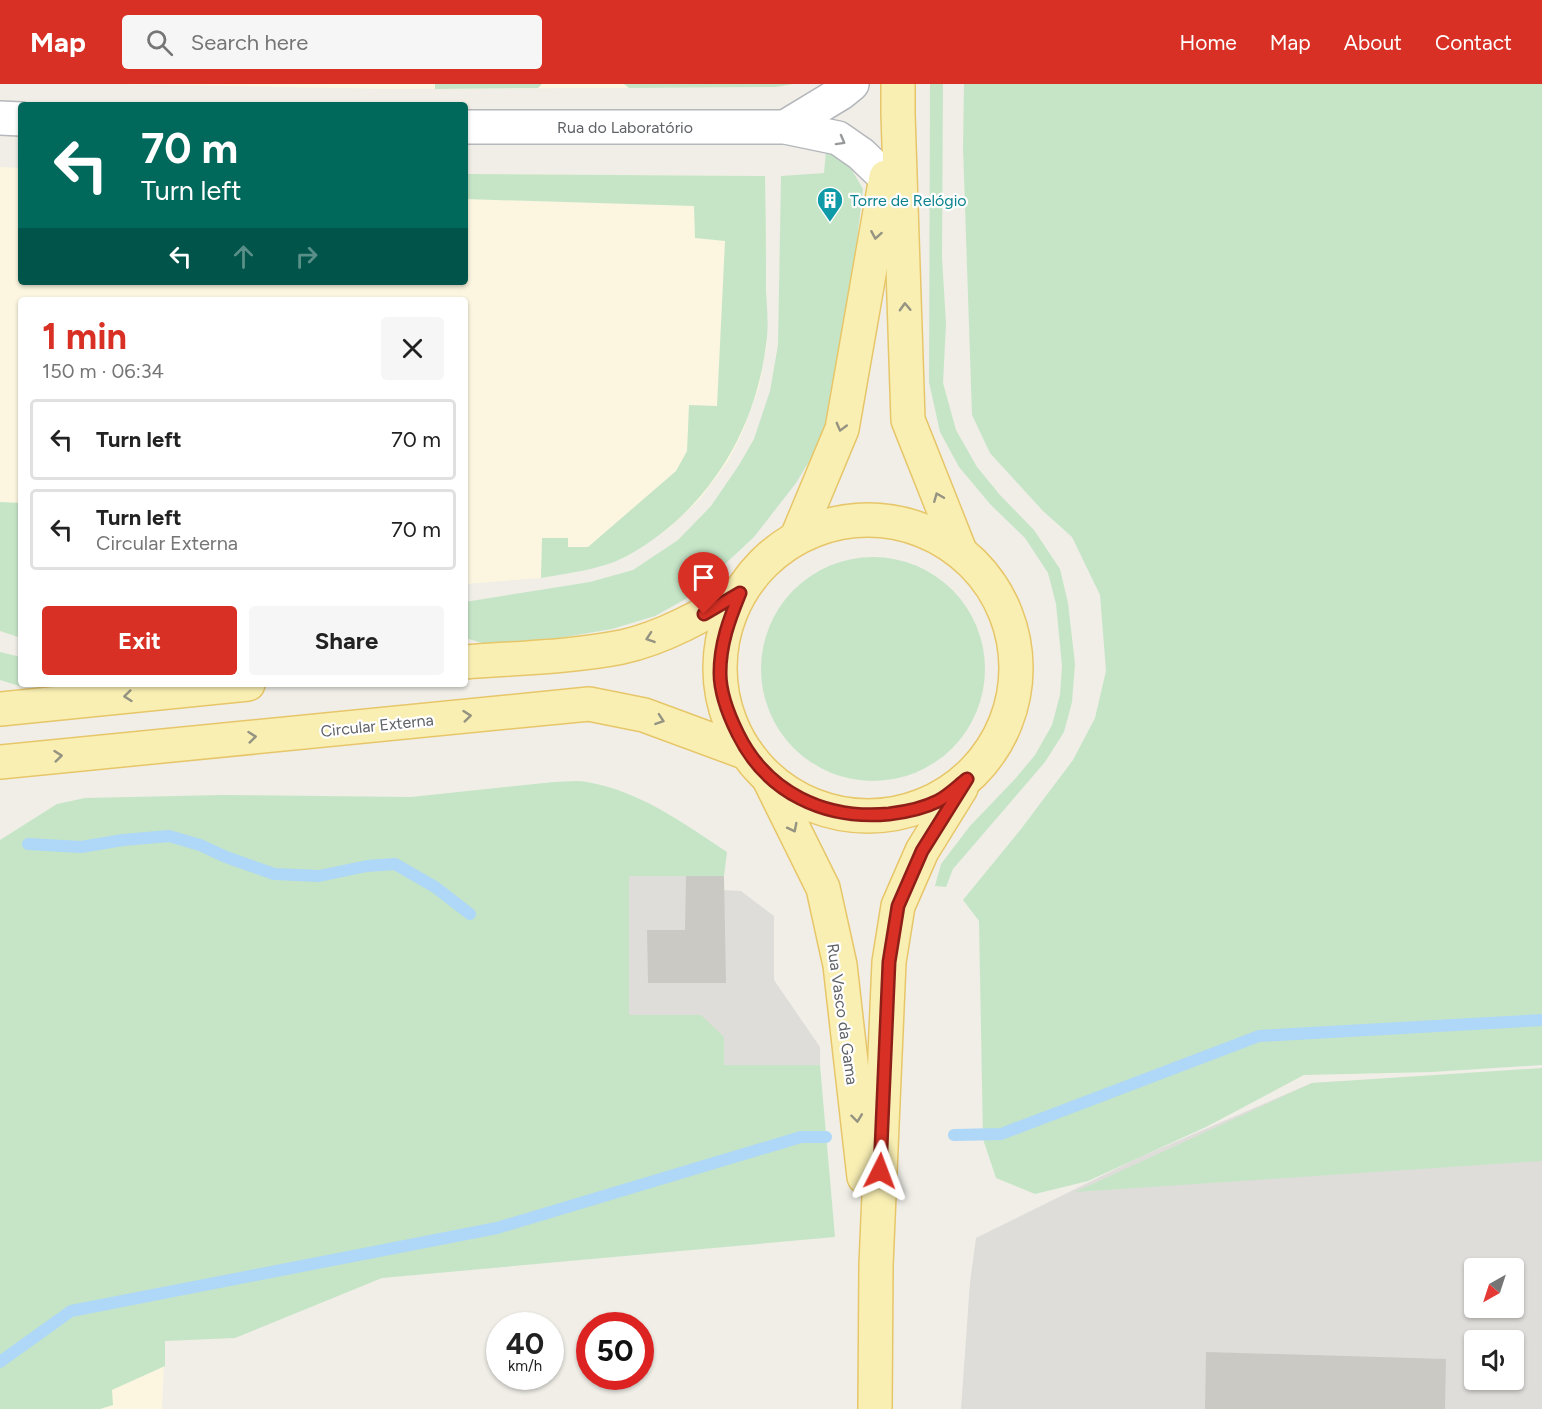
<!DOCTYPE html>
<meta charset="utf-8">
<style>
body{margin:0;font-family:Figtree,sans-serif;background:#f6f6f6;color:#222;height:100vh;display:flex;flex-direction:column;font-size:22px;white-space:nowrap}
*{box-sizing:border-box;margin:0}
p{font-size:20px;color:#767676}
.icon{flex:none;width:33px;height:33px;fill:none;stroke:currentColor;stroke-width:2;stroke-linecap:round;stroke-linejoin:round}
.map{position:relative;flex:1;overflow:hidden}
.details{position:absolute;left:18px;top:213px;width:450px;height:390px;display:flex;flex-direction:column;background:#fff;border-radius:6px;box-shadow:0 2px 4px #0004}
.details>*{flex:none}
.hud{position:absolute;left:18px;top:18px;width:450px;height:183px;border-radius:6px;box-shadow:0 2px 4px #0004;background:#00695c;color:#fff;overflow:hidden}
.needle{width:39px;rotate:219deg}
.controls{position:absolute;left:1464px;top:1174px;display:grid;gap:12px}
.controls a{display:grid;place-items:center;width:60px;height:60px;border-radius:6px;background:#fff;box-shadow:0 2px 4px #0004;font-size:30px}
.speed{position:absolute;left:486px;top:1228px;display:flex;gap:12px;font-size:30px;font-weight:700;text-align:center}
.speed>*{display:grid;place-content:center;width:78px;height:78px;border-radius:50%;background:#fff;box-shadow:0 2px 4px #0004;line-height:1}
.speed small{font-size:15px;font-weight:400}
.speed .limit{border:9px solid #d22;background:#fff;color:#111}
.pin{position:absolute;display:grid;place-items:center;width:51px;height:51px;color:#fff;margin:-62px -26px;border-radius:50% 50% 50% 0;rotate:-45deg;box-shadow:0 0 6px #0007}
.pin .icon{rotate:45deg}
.me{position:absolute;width:66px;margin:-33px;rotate:3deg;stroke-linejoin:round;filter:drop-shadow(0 0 4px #0008)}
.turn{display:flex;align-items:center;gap:21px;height:126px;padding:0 24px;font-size:27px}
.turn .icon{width:78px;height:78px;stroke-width:2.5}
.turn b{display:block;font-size:42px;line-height:51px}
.lanes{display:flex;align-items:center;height:57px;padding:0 24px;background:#0003;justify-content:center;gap:30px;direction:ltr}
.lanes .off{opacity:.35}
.round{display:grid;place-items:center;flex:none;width:63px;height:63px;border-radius:6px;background:#f6f6f6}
.overview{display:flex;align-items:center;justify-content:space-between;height:102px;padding:0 24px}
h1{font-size:36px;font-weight:700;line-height:45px;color:#d93025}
.action{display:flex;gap:12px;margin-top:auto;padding:12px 24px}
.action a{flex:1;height:69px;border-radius:6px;background:#d93025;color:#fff;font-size:24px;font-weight:700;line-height:69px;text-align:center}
.action a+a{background:#f6f6f6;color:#222}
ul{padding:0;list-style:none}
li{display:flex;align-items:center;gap:18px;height:81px;margin:0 12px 9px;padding:0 12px;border:3px solid #e0e0e0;border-radius:6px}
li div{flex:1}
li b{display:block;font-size:22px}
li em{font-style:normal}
header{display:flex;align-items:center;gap:36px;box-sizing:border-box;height:84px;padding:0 30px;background:#d93025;color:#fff}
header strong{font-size:28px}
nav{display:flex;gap:33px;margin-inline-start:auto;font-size:21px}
.search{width:420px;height:54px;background:#f6f6f6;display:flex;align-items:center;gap:15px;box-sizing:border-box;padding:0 21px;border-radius:6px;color:#767676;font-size:22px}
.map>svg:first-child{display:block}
.commercial{fill:#fcf6e0}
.industrial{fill:#dfddd9;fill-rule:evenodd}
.green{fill:#c6e5c7}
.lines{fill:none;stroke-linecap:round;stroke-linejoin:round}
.stream{stroke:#aed7f8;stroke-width:12}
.building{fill:#cbc9c4}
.minor-casing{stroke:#b4b7bb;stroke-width:36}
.major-casing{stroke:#e7c669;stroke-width:36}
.minor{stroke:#fff;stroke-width:33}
.major{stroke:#f9efb3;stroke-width:33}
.oneway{stroke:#97999c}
.oneway2{stroke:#959381}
.route-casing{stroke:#8d1f18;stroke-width:15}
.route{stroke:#d93025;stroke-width:10}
.labels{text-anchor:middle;stroke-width:4.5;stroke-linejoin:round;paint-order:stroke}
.street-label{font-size:16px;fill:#5f6266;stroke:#fff}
.culture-label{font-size:16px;fill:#0d838f;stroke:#fff;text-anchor:start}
</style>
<header>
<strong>Map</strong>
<div class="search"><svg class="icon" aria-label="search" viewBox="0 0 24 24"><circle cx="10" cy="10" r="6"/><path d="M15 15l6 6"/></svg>Search here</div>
<nav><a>Home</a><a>Map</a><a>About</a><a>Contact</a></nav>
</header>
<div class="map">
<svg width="1542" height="1325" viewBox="0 0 1542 1325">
<rect width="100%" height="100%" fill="#f0eee7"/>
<g class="commercial">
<polygon points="119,0 793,0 776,3 393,5"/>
<polygon points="0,83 21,84 21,198 465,198 465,90 765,92 767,259 759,303 742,349 728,377 700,415 668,445 624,474 588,485 541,494 465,500 465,216 21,216 21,554 0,547"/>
<polygon points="165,1257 162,1325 0,1325 0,1318"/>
</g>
<g class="industrial">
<polygon points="629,792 724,792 724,806 741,807 774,832 774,896 820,963 820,981 724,981 701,931 629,931"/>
<path d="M 1542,987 L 1542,1325 L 961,1325 L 970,1198 L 976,1154 L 1138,1074 L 1312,999 ZM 1474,1185 L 1514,1185 L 1514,1224 L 1474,1224 ZM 1474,1257 L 1514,1257 L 1514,1296 L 1474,1296 Z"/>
</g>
<g class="green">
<polygon points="435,0 542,0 538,4 435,5"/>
<polygon points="624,0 793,0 776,3 629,4"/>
<polygon points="930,0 943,0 942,173 946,240 943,299 956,346 977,383 1000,411 1034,446 1060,485 1068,519 1075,580 1072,618 1064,648 1045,678 953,785 946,803 935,802 941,780 970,742 1015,695 1035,671 1052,641 1060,611 1062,582 1056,520 1048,489 1025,454 990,420 959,383 940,348 929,298"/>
<polygon points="964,0 1542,0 1542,981 1432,988 1304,991 1206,1043 1088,1097 1035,1110 996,1094 983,1055 979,837 963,816 1021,745 1073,676 1095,634 1106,587 1100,511 1072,453 1043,427 990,369 972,331 963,63"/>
<polygon points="826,67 839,75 852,86 863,105 850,217 827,341 816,366 796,399 754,453 691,512 655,532 612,545 542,557 489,561 465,554 465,518 590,498 633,486 678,456 711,422 739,381 754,355 770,307 778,261 781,92 824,89"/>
<path d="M 465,90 L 765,92 C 766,130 766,168 766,206 C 767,224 769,243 766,261 C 755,350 705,430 625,473 C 600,486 568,489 541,494 L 542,454 L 568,454 L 568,463 L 588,463 L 676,387 L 687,367 L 689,321 L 717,322 L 725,157 L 695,154 L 694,122 L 465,115 Z"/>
<polygon points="0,418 21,419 21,554 0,547"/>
<circle cx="873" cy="585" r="112"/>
<polygon points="0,568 21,573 21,600 23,600 23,603 0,596"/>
<path d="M 554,698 C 565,698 577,696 587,698 C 640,707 683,739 727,768 L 724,792 L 629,792 L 629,931 L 701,931 L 724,953 L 724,981 L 820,981 L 835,1153 L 382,1194 L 235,1254 L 165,1257 L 165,1282 L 112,1306 L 113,1321 L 100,1325 L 0,1325 L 0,756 L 57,720 L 85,714 L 221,711 L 411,713 Z"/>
<polygon points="1542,984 1542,1077 1075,1108 1312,999"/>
</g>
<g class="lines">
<g class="stream">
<polyline points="28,760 81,763 123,756 169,752 200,761 226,773 274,790 319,792 367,782 395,780 435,803 470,830"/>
<polyline points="954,1051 1001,1050 1259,952 1542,936"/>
<polyline points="0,1278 71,1227 497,1144 801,1053 826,1053"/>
</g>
</g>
<g class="building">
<polygon points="686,792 724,792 726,899 648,899 647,846 685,846"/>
<polygon points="1206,1268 1446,1275 1445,1325 1205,1325"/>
</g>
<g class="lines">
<g class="minor-casing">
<g id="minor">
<polyline points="0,34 21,35"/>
<polyline points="465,43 785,43 838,54 861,70 886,94"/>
<polyline points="785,43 841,9 852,0"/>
</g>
</g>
<g class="major-casing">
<g id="major">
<polyline points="898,0 898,30 908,336 960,467"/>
<circle cx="868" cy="584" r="148"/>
<polyline points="797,453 842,345 886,93"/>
<path d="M 465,578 C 517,574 571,573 622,563 C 663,554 704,531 740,509"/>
<polyline points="0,625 248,600"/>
<polyline points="0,678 589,620 644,631 747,669"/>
<polyline points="769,695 823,804 840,881 864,1093"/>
<polyline points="875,1325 876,1181 889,878 898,822 922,767 961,704"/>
</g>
</g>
<use href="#minor" class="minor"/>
<use href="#major" class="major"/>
</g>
<defs><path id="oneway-chevron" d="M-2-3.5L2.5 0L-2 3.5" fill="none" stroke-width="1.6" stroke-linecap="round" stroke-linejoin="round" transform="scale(1.5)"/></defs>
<use class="oneway" href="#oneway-chevron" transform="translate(841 57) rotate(29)"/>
<g class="oneway2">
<use href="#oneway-chevron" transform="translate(876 151) rotate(100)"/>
<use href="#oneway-chevron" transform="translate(905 223) rotate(-92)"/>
<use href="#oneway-chevron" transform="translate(841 343) rotate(105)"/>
<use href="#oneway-chevron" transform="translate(938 413) rotate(-112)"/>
<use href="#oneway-chevron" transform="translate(650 554) rotate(161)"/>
<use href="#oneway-chevron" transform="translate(128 612) rotate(174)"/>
<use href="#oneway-chevron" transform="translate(467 632) rotate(-6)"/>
<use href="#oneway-chevron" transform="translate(660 636) rotate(19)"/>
<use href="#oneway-chevron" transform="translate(252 653) rotate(-6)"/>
<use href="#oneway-chevron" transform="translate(58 672) rotate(-6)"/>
<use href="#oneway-chevron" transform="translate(793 744) rotate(63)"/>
<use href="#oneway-chevron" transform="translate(857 1034) rotate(83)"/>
</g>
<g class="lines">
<g class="route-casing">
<path id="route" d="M 704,530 L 740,509 C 729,536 720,560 720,589 C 720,610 729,632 738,650 C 767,709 825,736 889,730 C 906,728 922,725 938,717 C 948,712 958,702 967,695 L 922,767 L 898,822 L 889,878 L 880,1087"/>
</g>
<use href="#route" class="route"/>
</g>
<defs>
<g id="building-pin" transform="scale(1.35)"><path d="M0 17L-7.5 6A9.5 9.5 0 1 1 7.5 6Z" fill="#0f9aa8" stroke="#fff"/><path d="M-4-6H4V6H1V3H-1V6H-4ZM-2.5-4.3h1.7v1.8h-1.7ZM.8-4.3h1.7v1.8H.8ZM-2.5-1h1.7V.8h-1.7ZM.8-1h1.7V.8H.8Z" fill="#fff"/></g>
</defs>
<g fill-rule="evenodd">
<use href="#building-pin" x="830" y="116"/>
</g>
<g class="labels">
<g class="street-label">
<text x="625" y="49">Rua do Laboratório</text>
<text transform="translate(377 641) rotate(-6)" y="6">Circular Externa</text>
<text transform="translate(843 930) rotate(82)" y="6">Rua Vasco da Gama</text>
</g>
<g class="culture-label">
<text x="850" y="122">Torre de Relógio</text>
</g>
</g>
</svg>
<div class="controls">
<a><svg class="needle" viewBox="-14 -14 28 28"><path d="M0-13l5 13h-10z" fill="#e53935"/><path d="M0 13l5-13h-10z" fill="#767676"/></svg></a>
<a><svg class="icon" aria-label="sound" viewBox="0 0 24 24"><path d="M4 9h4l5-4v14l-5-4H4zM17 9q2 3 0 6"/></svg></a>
</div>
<div class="speed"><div>40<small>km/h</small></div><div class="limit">50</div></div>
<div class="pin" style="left:704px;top:530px;background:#d93025"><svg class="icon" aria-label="arrive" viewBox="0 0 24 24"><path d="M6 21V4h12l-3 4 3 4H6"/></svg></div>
<svg class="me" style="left:880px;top:1087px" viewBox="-20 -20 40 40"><path d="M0-17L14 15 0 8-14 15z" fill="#d93025" stroke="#fff" stroke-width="4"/></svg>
<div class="hud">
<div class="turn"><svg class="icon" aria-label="left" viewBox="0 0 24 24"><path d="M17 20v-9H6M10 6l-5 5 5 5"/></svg><div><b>70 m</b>Turn left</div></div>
<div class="lanes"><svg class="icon" aria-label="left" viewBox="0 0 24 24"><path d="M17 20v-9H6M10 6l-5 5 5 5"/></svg><svg class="icon off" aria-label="ahead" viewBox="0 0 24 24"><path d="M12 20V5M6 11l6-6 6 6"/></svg><svg class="icon off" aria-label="right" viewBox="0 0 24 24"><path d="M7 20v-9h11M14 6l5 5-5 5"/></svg></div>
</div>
<section class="details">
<div class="overview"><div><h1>1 min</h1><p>150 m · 06:34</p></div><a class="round"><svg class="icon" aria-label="close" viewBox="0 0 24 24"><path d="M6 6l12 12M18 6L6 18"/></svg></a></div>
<ul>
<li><svg class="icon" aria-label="left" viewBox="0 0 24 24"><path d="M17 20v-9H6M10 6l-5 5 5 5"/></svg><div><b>Turn left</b></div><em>70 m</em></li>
<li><svg class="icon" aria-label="left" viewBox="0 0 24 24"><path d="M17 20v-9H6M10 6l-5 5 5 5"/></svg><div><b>Turn left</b><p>Circular Externa</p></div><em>70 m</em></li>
</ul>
<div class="action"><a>Exit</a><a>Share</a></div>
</section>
</div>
